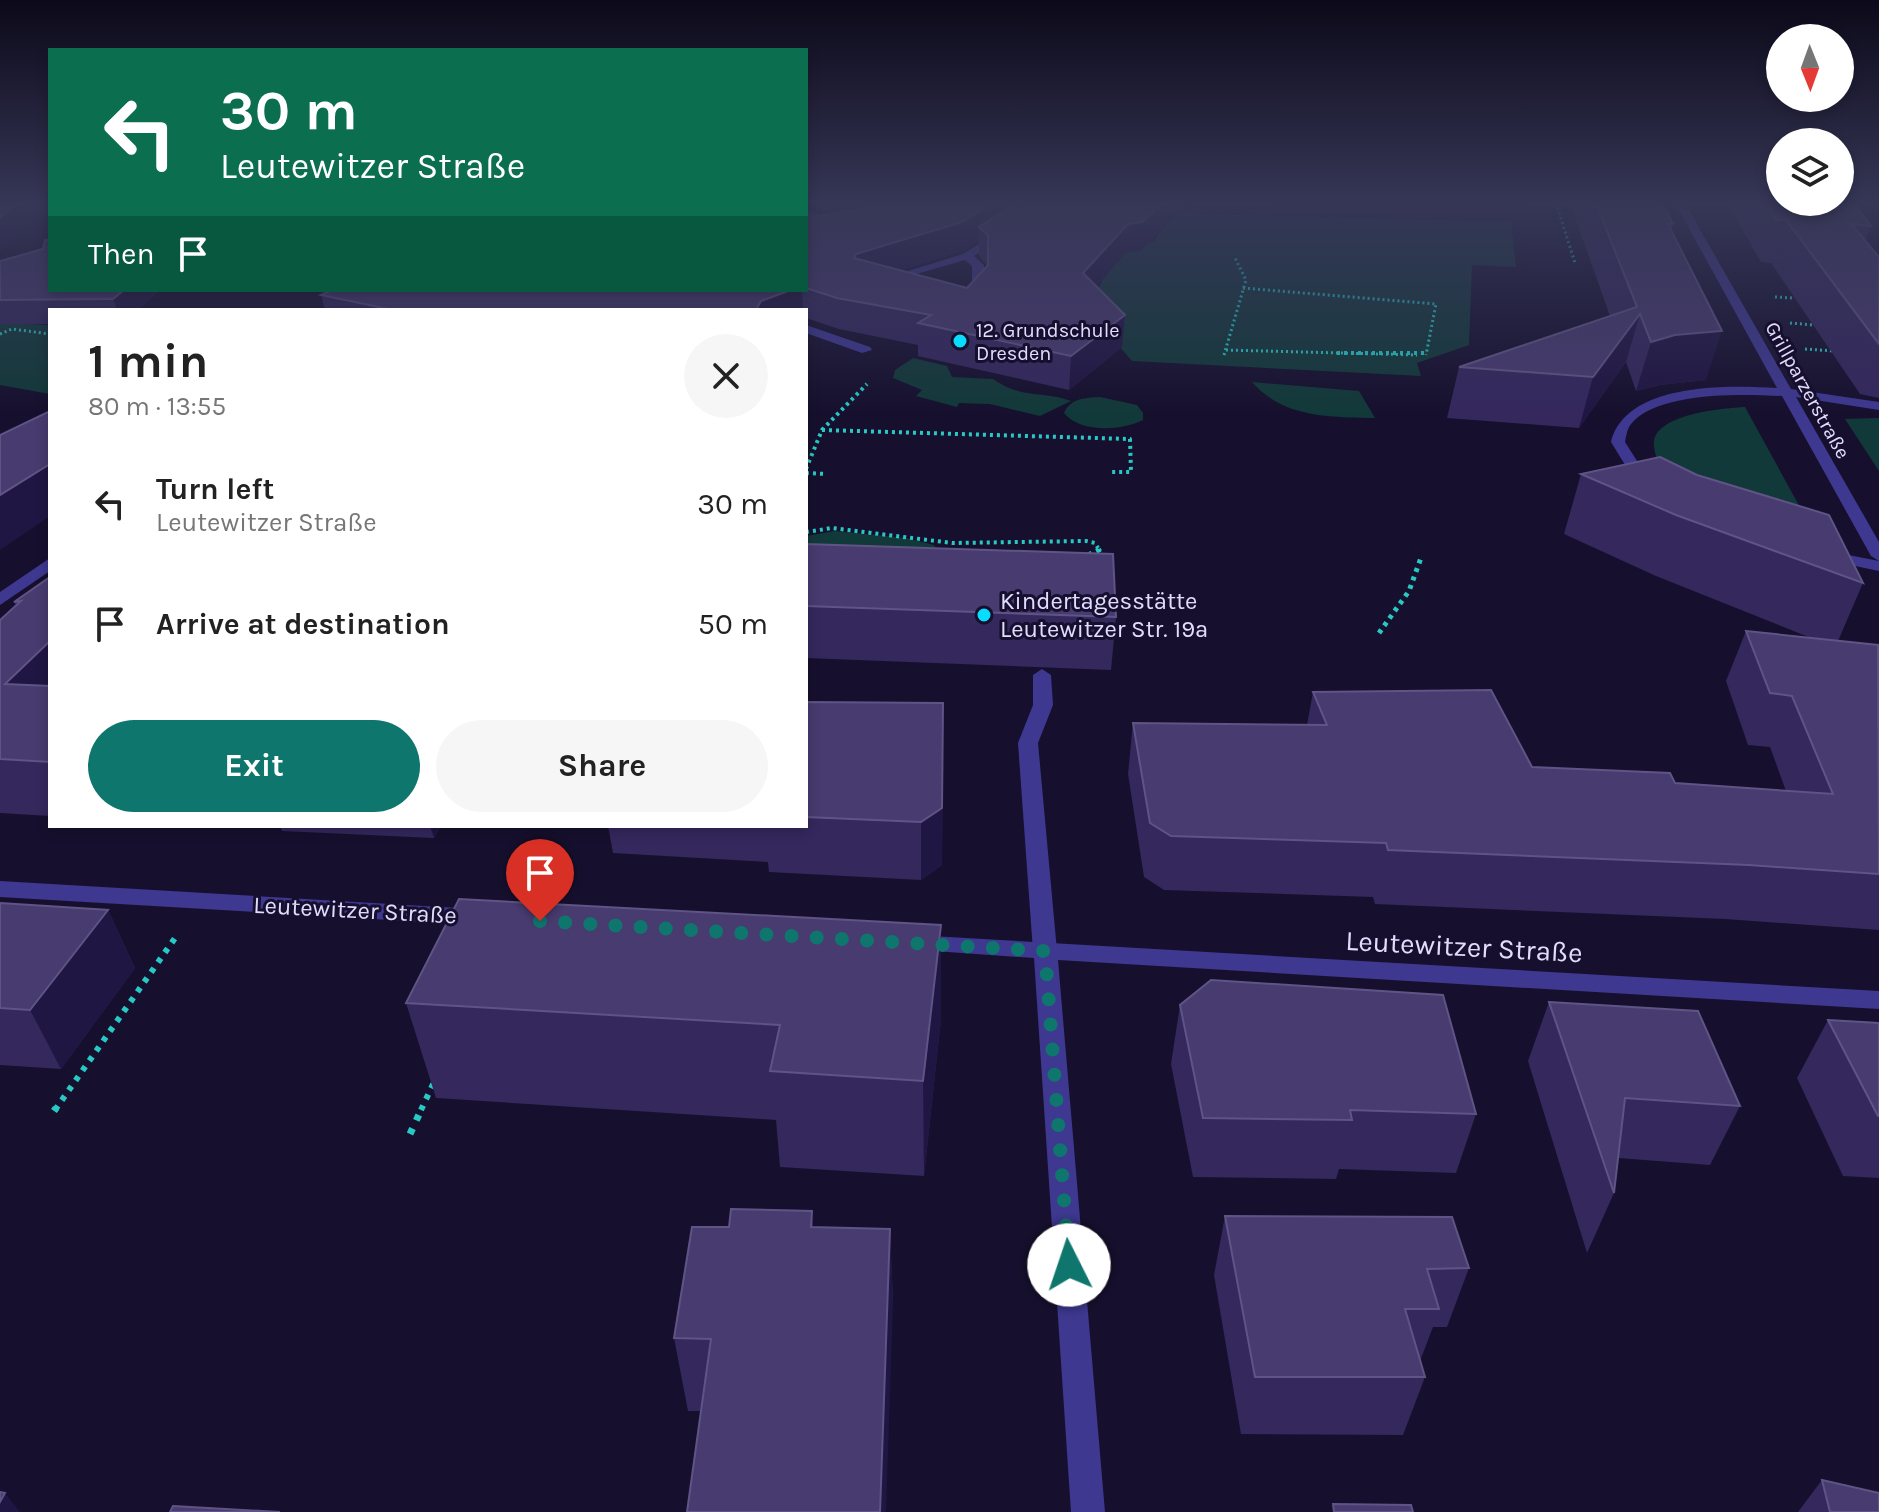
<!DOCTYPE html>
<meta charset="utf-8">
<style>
body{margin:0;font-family:Karla,sans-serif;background:#f6f6f6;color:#222;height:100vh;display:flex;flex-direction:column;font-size:30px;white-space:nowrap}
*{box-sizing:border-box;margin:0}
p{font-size:26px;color:#767676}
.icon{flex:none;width:44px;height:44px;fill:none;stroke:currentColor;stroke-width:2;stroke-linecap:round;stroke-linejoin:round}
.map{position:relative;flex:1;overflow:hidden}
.sheet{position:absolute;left:48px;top:308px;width:760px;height:520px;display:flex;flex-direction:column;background:#fff;border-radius:0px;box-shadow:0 4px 12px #0003}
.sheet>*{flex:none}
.hud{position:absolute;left:48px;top:48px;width:760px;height:244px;border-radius:0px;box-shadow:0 4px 12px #0003;background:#0b6e4f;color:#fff;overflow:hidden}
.needle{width:52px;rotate:179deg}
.controls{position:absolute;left:1766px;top:24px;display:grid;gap:16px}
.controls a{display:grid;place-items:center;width:88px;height:88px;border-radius:50%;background:#fff;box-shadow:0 4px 12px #0003;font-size:40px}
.pin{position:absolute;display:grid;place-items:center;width:68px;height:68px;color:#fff;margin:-82px -34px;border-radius:50% 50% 50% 0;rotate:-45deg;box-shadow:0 0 8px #0007}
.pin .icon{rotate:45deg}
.me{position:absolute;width:88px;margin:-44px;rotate:356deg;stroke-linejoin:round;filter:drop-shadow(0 0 6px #0008)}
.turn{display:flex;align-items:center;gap:28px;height:168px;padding:0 40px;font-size:36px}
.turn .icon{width:104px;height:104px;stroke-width:2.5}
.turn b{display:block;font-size:56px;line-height:68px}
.then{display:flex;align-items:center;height:76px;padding:0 40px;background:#0003;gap:16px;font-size:30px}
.round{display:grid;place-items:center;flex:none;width:84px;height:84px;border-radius:42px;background:#f6f6f6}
.head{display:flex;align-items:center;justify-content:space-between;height:136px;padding:0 40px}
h1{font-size:48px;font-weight:700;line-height:60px}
.button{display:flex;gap:16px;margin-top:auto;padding:16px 40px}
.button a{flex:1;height:92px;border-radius:48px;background:#0f766e;color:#fff;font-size:32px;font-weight:700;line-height:92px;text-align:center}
.button a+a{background:#f6f6f6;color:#222}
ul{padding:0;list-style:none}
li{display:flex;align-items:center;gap:24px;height:120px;padding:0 40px}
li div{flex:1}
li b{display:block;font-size:30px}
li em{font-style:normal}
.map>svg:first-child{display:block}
.green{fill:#123939}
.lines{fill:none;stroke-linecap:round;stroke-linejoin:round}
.path-far4{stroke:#28c8c4;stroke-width:3;stroke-dasharray:2 3;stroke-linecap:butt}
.path-far3{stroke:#28c8c4;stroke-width:4;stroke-dasharray:3 4;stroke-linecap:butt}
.path-far2{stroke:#28c8c4;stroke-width:5;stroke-dasharray:4 5;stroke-linecap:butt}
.path-far1{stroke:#28c8c4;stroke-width:6;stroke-dasharray:5 7;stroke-linecap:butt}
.path{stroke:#28c8c4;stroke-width:7;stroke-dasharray:6 9;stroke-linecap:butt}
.service{fill:#3e3890;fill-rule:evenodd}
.minor{fill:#3e3890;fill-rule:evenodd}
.wall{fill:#34285d;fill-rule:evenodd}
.shaded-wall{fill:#201643}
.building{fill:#473b6f;stroke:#5f5485;stroke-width:2}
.route{stroke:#0f766e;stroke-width:14;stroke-dasharray:0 25.2}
.poi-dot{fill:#09ddff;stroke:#16102e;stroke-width:3}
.labels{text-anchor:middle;stroke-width:6;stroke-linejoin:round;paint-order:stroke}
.far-poi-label{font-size:20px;fill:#e2ddff;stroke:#16102e;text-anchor:start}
.far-street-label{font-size:20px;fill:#e2ddff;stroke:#16102e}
.poi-label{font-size:24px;fill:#e2ddff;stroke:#16102e;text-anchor:start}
.street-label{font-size:24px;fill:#e2ddff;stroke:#16102e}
.near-street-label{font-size:28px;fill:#e2ddff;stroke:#16102e}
</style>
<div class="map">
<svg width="1879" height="1512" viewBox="0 0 1879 1512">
<rect width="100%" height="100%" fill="#16102e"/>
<g class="green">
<polygon points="1172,213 1511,222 1516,267 1472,265 1469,345 1417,363 1421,376 1132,361 1088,310 1103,279 1093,261 1139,241 1154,242"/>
<polygon points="0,323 50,325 50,394 0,385"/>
<path d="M 913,358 L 947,366 L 952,377 L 993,379 C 1023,400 1041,390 1071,401 L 1040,416 L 990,404 L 959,403 L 957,407 L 916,396 L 922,390 L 893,378 L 895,370 Z"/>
<path d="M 1252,382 L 1359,391 L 1375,418 C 1331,417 1283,418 1252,382 Z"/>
<path d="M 1100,397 L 1137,405 L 1143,413 L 1143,420 C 1121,431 1080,433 1064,413 C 1071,398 1085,398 1100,397 Z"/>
<path d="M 1745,407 L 1819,542 L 1657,460 C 1656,455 1653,447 1654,441 C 1658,414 1723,408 1745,407 Z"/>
<polygon points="1879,418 1879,471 1845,419"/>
<polygon points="835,531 906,538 934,545 937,550 806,563 806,536"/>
</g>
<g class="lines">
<g class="path-far4">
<polyline points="1556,203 1575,263"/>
<polyline points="1243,288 1436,304 1426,355"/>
<polyline points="1775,297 1794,298"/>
<polyline points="1790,323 1813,325"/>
<polyline points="0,334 12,329 50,334"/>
<polyline points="1805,349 1835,351"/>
<polyline points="1226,350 1417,355"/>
<polyline points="1224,355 1246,280 1234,256"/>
</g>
<g class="path-far3">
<polyline points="1337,353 1426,353"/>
<polyline points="822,430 1130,439 1131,472 1110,472"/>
<polyline points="806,469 822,430 867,384"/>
<polyline points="806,473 827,474"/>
<polyline points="806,532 832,528 952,543 1086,541 1095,543 1098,548"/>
</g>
<g class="path-far2">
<polyline points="1088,555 1099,550 1097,546"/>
<polyline points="1379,633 1409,591 1422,555"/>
</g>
<g class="path-far1">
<polyline points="55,1110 175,938"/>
<polyline points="421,1110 435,1080"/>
</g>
<g class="path">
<polyline points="54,1111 56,1108"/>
<polyline points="410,1134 422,1108"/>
</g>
<g class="service">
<polygon points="806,208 825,218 826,220 817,222 806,215"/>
<polygon points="995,234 1004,236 974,256 984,265 984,296 979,302 969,300 972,296 972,266 965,260 882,284 876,281 963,254"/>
<polygon points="806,325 870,347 872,350 862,353 806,333"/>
<polygon points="1042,669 1051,675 1053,705 1038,743 1057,951 1053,957 1045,959 1037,957 1033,951 1018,743 1033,705 1033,675"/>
</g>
<g class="minor">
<path d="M 1675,203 L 1685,203 L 1791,389 L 1879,402 L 1879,410 L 1796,397 L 1879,542 L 1879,561 L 1871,556 L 1782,396 C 1743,394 1658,391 1631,424 C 1627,429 1626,437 1625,442 L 1651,483 L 1648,486 L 1638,486 L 1611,442 C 1626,382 1728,385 1777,388 Z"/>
<polygon points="1828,551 1879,561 1879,571 1822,559 1820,556"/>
<polygon points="50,558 50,571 0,605 0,592"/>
<polygon points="0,881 475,909 483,911 486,917 483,923 475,925 0,897"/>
<polygon points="914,935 1879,991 1879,1009 1058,960 1105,1512 1071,1512 1034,958 906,949 902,943 906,937"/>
</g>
</g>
<g class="wall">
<path d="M 814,203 L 1189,203 L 1140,251 L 1125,253 L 1097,286 L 1125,315 L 1122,347 L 1069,390 L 918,356 L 918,345 L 839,329 L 806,318 L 806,310 L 325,310 L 321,295 L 332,290 L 806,290 L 806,218 L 845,212 L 845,210 L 830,213 ZM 979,240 L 979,256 L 987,266 L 967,288 L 901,270 L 962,251 Z"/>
<polygon points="1570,203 1662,203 1673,224 1671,230 1706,380 1660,385 1636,391 1626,362 1579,428 1447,418 1459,367 1610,316"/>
<polygon points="1727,203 1853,203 1871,226 1865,241 1879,257 1879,398 1860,394 1771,263 1761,262"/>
<polygon points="0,261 50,290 160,290 137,310 50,310 50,324 0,324"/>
<polygon points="1581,474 1863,583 1838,641 1879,647 1879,930 1725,919 1375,904 1373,897 1164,890 1144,877 1128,774 1133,723 1307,725 1313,692 1532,767 1675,783 1786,791 1770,747 1748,745 1726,681 1746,631 1811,638 1656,576 1564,534"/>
<polygon points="806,544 1116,617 1111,670 806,658"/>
<polygon points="50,577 50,816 0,813 0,620 16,606 14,602"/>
<polygon points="806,702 943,703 942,865 921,880 769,872 768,862 613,853 608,826 806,826"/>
<polygon points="280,826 441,826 434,838 282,831"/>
<polygon points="0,903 108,910 135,968 61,1069 0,1065"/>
<polygon points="1549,1002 1740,1106 1710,1165 1618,1158 1614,1193 1587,1253 1528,1061"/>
<polygon points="406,1003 941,1019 924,1176 780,1167 776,1120 436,1098"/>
<polygon points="1180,1005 1476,1114 1456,1173 1339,1169 1336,1179 1193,1177 1171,1064"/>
<polygon points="1828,1020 1879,1023 1879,1178 1843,1176 1797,1078"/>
<polygon points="812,1211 813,1227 890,1229 893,1303 701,1411 688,1411 674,1338 729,1227"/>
<polygon points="1225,1216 1469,1268 1447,1327 1433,1327 1420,1361 1425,1377 1403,1435 1241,1434 1214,1275"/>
<polygon points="1822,1480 1879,1512 1798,1512"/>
</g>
<g class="shaded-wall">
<polygon points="19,203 50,203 50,207 0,251 0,218"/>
<polygon points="830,203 844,203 845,210 830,213"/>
<polygon points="993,203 1010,203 1009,220 979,227 979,240 962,251 857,284 854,258 856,254"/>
<polygon points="1163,203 1189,203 1140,251 1125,253 1082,304 1083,273 1128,224"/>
<polygon points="124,290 160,290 137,310 117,310 113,299"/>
<polygon points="791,290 802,290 803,310 756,310 761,301"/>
<polygon points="1640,314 1626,362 1579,428 1593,377"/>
<polygon points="1125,315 1122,347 1069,390 1071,356"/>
<polygon points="1722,331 1706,380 1660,385 1636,391 1651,342 1675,335"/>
<polygon points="50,464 50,516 0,550 0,495"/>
<polygon points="50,641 50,717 5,684"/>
<polygon points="943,703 942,865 921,880 921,822"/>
<polygon points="430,826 441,826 434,838"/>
<polygon points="108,910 135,968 61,1069 30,1010"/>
<polygon points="941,925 941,1019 924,1176 923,1081"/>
<polygon points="890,1229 893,1303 886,1512 880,1512"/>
<polygon points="5,1493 20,1512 0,1512 0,1502"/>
</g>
<g class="building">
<polygon points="0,203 19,203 0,218"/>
<polygon points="860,203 993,203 962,222 856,254 854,258 967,288 988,265 988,235 979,227 1016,203 1163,203 1142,222 1128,224 1083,273 1125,315 1071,356 918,323 931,315 837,298 806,288 806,218 869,208"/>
<polygon points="1596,203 1662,203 1673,224 1668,224 1722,331 1675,335 1651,342 1640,314 1593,377 1459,367 1637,307"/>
<polygon points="1765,203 1853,203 1871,226 1851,224 1879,257 1879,344 1786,220 1776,220"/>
<polygon points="45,240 50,240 50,290 124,290 113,299 0,300 0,261 43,249"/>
<polygon points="332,290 791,290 761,301 756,310 393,310 321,295"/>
<polygon points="50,411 50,464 0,495 0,435"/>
<polygon points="1660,457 1697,475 1829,515 1863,583 1676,515 1581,474"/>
<polygon points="806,544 1113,554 1116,617 806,606"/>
<polygon points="50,577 50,641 5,684 50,686 50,762 0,759 0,620 21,601 14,602"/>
<polygon points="1746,631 1878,645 1879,874 1749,865 1388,850 1386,843 1171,836 1150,823 1133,723 1327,725 1313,692 1491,690 1532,767 1670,773 1675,783 1833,794 1792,696 1770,693"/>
<polygon points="806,702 943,703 942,808 921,822 806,817"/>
<polygon points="459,899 941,925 923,1081 770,1071 780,1025 406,1003"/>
<polygon points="0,903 108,910 30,1010 0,1008"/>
<polygon points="1211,980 1443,995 1476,1114 1350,1110 1352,1120 1203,1118 1180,1005"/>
<polygon points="1549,1002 1698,1011 1740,1106 1625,1098 1614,1193"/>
<polygon points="1828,1020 1879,1023 1879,1116 1878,1116"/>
<polygon points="731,1209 812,1211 811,1227 890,1229 880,1512 687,1512 711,1339 674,1338 692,1227 729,1227"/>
<polygon points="1225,1216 1452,1217 1469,1268 1427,1269 1439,1309 1405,1309 1425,1377 1255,1377"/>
<polygon points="1822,1480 1879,1493 1879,1512 1830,1512"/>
<polygon points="0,1492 5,1493 0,1502"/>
<polygon points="1333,1504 1411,1505 1413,1512 1334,1512"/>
<polygon points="173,1506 280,1512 170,1512"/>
</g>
<linearGradient id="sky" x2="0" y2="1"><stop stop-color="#0c0919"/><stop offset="0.49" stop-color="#363757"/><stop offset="1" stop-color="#363757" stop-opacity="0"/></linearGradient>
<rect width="1879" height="414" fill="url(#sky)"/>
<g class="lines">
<polyline class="route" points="540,921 1045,951 1069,1265"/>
</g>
<g class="poi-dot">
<circle cx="960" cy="341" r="8"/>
<circle cx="984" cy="615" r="8"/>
</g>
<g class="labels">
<g class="far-poi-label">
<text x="976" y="337">12. Grundschule<tspan x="976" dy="23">Dresden</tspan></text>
</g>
<g class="far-street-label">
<text transform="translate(1808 390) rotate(61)" y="7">Grillparzerstraße</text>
</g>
<g class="poi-label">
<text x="1000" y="609">Kindertagesstätte<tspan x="1000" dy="28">Leutewitzer Str. 19a</tspan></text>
</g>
<g class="street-label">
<text transform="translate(355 910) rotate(3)" y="8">Leutewitzer Straße</text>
</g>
<g class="near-street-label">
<text transform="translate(1464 946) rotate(3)" y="10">Leutewitzer Straße</text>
</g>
</g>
</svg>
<div class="controls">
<a><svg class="needle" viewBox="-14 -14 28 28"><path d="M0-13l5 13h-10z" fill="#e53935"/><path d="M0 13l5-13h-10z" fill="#767676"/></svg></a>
<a><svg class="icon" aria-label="layers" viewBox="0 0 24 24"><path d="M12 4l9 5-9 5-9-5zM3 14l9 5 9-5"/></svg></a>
</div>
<div class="pin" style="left:540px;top:921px;background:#d93025"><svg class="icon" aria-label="arrive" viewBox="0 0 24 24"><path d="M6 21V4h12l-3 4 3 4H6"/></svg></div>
<svg class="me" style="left:1069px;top:1265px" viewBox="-20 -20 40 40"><circle r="19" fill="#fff"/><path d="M0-13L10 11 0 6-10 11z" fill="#0f766e"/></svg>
<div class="hud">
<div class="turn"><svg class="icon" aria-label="left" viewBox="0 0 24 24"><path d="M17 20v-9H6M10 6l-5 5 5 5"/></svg><div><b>30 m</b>Leutewitzer Straße</div></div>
<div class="then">Then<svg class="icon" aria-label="arrive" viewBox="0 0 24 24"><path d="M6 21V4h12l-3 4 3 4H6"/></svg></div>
</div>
<section class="sheet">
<div class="head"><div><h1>1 min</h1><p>80 m · 13:55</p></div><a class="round"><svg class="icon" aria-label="close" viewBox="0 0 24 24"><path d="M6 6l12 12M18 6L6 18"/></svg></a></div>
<ul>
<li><svg class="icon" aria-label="left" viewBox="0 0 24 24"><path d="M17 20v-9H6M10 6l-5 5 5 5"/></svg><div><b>Turn left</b><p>Leutewitzer Straße</p></div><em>30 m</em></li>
<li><svg class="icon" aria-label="arrive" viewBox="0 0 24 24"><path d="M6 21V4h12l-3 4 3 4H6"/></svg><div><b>Arrive at destination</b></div><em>50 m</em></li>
</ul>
<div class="button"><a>Exit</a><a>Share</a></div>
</section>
</div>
